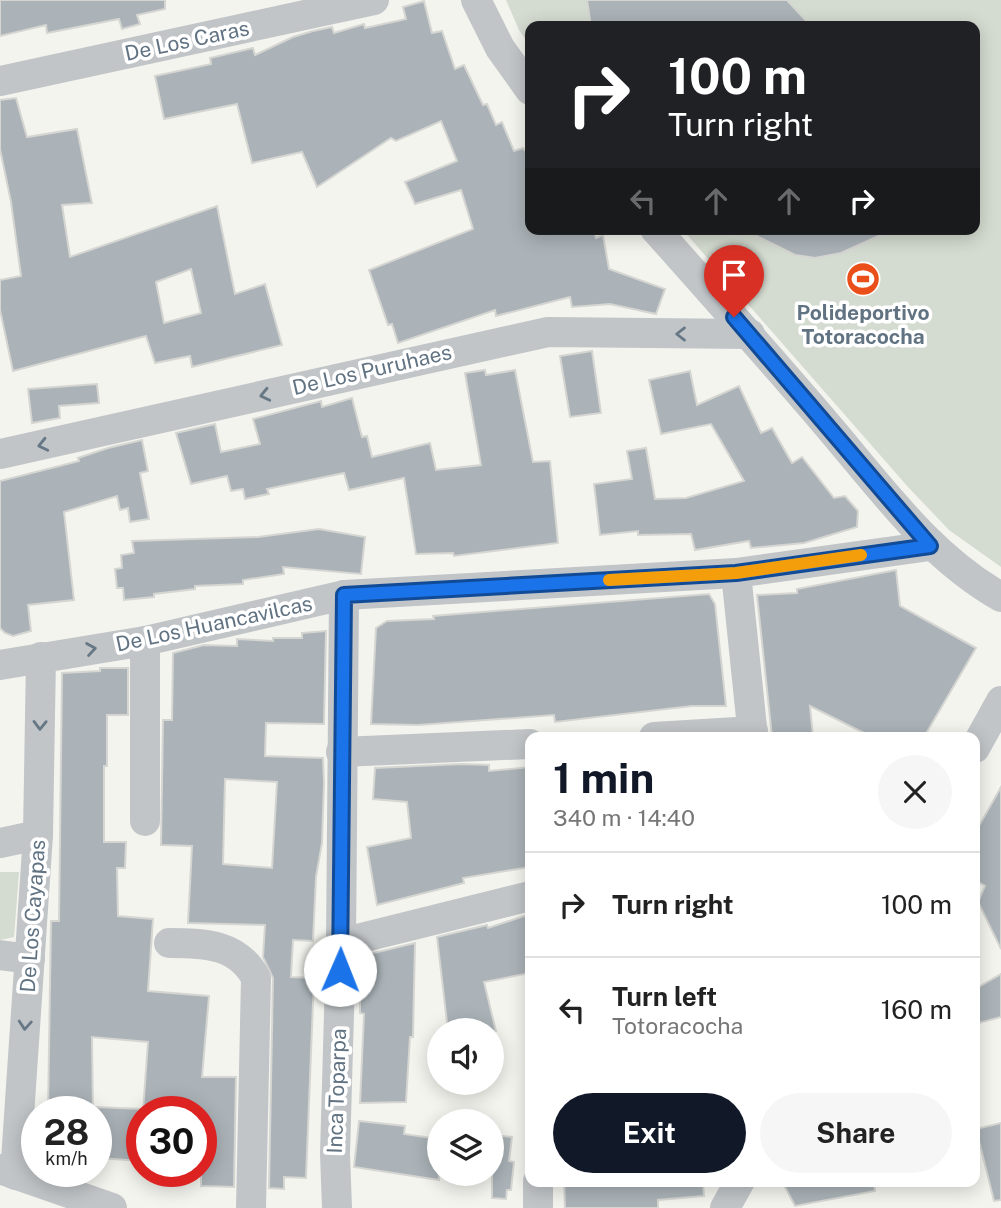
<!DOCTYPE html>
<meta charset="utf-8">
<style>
body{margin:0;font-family:"Public Sans",sans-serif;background:#f6f6f6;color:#222;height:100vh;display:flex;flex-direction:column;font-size:26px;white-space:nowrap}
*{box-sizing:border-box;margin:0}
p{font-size:23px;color:#767676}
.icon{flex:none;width:38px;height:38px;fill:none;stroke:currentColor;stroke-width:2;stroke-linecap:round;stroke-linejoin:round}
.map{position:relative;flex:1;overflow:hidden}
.sheet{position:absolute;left:525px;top:732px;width:455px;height:455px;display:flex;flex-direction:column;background:#fff;border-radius:14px;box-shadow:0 4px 18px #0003}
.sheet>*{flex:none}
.banner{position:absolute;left:525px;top:21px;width:455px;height:214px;border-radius:14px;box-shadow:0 4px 18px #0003;background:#202124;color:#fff;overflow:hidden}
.controls{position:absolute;left:427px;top:1018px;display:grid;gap:14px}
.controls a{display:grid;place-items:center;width:77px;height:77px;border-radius:50%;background:#fff;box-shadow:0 4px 18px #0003;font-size:35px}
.speed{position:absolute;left:21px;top:1096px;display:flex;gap:14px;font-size:35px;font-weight:700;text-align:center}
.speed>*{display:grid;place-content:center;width:91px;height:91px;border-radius:50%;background:#fff;box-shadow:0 4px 18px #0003;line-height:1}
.speed small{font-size:18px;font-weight:400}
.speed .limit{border:10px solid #d22;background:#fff;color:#111}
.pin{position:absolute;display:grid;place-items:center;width:60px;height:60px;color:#fff;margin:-72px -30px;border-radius:50% 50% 50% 0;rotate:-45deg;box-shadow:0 0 7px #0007}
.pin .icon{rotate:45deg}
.me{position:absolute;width:77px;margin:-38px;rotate:1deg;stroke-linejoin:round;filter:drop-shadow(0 0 5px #0008)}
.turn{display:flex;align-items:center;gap:24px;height:147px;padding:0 28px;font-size:32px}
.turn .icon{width:91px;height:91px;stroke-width:2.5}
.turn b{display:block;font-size:49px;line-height:60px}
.lanes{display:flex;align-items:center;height:66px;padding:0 28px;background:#0003;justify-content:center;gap:35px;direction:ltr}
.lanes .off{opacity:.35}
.round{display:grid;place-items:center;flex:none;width:74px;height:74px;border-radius:37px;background:#f6f6f6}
.head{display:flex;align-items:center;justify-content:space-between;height:119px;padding:0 28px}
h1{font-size:42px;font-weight:700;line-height:52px;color:#111827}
.button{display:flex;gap:14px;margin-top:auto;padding:14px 28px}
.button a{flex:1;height:80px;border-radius:42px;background:#111827;color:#fff;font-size:28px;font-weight:700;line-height:80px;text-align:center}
.button a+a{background:#f6f6f6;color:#222}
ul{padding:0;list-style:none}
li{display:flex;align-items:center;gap:21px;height:105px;padding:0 28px;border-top:2px solid #e0e0e0}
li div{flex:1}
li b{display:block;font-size:26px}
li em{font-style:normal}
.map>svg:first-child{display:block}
.green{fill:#d4dbd0}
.building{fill:#abb3b8;stroke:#d5d5d2;stroke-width:2;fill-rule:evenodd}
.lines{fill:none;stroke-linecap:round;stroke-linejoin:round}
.minor{stroke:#c1c5c8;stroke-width:30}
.oneway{stroke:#667786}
.route-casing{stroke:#114b97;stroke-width:18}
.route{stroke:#1a73e8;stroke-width:12}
.slow{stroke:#f59e0b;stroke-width:12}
.labels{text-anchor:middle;stroke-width:7;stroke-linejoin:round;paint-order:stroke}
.street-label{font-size:21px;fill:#617382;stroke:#fff}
.poi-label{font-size:21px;font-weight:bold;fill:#617382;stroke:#fff}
</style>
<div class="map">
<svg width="1001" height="1208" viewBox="0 0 1001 1208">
<rect width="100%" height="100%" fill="#f4f4ef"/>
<g class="green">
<polygon points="506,0 1001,0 1001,567 949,530 908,487 682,229 975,229 975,26 530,26 530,46 519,30"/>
<polygon points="0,872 19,872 14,937 0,940"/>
</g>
<g class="building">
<polygon points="0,0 165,0 165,9 137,15 140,24 122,29 119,19 47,33 46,25 0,36"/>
<polygon points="587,0 787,0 811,26 591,26"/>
<polygon points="424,1 432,33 442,31 455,69 464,65 483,105 487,104 496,125 502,122 514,151 523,148 530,156 530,229 593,229 596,238 603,235 609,269 665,289 656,314 610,304 572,307 570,297 496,316 495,310 398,343 392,324 388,325 369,270 473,229 461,190 415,204 405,182 457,161 441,121 396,141 391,138 317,187 302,152 252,163 237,104 164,119 155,76 211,64 210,58 253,48 255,55 293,37 313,31 332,27 334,33 364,24 365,28 406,19 403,7"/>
<path d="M 16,98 L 27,137 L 77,129 L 92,203 L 62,205 L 70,257 L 217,206 L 235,294 L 265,284 L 282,345 L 192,367 L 190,356 L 155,363 L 146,336 L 13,371 L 0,310 L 0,280 L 21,276 L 11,202 L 0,149 L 0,100 ZM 191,269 L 201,313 L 164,323 L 156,282 Z"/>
<polygon points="743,229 894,229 841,253 815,258 795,255"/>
<polygon points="592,351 601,413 570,417 560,356"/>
<polygon points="485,370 486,375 515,370 533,462 550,461 558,543 454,556 453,553 416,554 404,478 349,490 344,473 267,489 269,494 245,499 243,489 231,491 227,476 191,484 176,433 215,424 221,452 260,444 253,419 321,401 322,407 352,398 362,437 367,436 372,457 430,443 436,470 481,465 465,373"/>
<polygon points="690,371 697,405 739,386 761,433 772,428 792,463 802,457 834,498 845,496 858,511 857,527 804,543 751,548 749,541 695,550 691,534 638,535 638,531 600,535 594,484 632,479 627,451 646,448 655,499 686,498 744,481 711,424 661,434 649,380"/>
<polygon points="97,384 99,403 59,406 60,418 32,423 28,389"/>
<polygon points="142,440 148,471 140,473 149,519 130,522 128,508 120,510 117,496 64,512 74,600 28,605 31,631 13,636 5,633 0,628 0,481 79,461 78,458 108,448"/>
<polygon points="319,529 365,537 361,574 283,567 284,574 243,580 243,584 195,586 195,589 154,594 154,597 124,600 123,588 117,588 115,569 122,568 121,555 134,553 132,541 258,537"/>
<polygon points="896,570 900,606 976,648 924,737 872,737 810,706 813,737 772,737 757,595 797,593 797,589"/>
<polygon points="709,594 715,604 726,706 692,706 555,722 554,715 418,725 371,724 376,628 387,621 434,619 433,616"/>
<path d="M 326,631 L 324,724 L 266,723 L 265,756 L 323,758 L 324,783 L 322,843 L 316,877 L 313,941 L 293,940 L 291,977 L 314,978 L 306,1178 L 284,1177 L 284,1189 L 269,1188 L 273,978 L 263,957 L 265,925 L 188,923 L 192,846 L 161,845 L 163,720 L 172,720 L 173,653 L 204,645 L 237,646 L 237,639 L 273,641 L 273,638 L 302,638 L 302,633 ZM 225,779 L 277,782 L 272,868 L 223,864 Z"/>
<polygon points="100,668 128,668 128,715 107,715 107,766 104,766 104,842 126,842 125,868 117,868 118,916 153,919 148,991 209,996 202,1077 236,1077 234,1187 201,1186 201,1111 143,1111 148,1042 92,1037 93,1111 48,1111 51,921 59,921 62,673 100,671"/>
<polygon points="462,764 489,765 489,771 530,767 530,867 463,878 464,883 377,905 367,847 411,838 407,802 373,799 375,768"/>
<polygon points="1001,787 1001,949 978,902 985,886 975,880 975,833"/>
<polygon points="530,914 530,973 484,982 496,1031 448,1031 437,937 487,925 488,928"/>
<polygon points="415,943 413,1037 410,1037 406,1102 360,1103 364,1014 360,1013 360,970 363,966 361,956"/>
<polygon points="1001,974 1001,1017 975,1024 975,989"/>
<polygon points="96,1107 142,1109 142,1161 98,1158"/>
<polygon points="359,1121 405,1126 404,1134 439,1139 439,1180 354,1167"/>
<polygon points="1001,1123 1001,1200 994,1201 976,1129"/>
<polygon points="492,1135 512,1137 509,1161 514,1162 511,1190 507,1190 506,1199 492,1198"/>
<polygon points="564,1181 703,1181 704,1196 658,1200 658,1208 565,1208"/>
<polygon points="782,1181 874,1181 875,1191 795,1206"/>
</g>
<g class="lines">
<g class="minor">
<polyline points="476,0 500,48 530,90"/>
<polyline points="0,81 374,0"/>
<path d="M 655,229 C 713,294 771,359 828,426 C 881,488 929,556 1001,597"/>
<polyline points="0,454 548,332 750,334"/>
<polyline points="736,573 753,737"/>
<polyline points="145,641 145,821"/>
<polyline points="0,665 145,641 344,595 736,573 930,546"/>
<polyline points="654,737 753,731"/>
<polyline points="975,748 1001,701"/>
<polyline points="341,752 530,744"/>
<polyline points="0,843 38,835"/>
<path d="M 169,943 C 205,943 238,944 256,978 L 251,1208"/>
<polyline points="341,943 530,896"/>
<polyline points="0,955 30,959"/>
<polyline points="0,1169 112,1208"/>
<polyline points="15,1175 38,835 41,657"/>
<polyline points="538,1181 538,1208"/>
<polyline points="337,1208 335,1154 341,943 344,595"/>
<polyline points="725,1208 740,1181"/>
</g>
</g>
<defs><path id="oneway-chevron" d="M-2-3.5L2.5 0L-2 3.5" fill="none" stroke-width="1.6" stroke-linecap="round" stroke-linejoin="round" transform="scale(1.75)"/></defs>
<g class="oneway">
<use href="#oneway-chevron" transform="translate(681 334) rotate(-180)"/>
<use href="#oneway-chevron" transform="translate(265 395) rotate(167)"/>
<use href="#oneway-chevron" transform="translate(43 445) rotate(167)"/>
<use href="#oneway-chevron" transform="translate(91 649) rotate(-9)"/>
<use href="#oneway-chevron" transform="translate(40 725) rotate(91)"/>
<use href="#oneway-chevron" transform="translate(25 1025) rotate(94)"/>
</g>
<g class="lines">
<g class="route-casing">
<polyline id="route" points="340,970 344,595 736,573 930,546 734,317"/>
</g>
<use href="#route" class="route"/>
<polyline class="slow" points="609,580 736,573 861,555"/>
</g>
<defs>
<g id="stadium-disc" transform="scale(1.75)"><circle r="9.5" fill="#ea4f19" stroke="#fff"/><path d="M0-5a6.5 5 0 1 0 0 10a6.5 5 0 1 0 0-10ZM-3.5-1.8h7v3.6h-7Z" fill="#fff"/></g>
</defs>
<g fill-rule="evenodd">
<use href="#stadium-disc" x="863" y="279"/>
</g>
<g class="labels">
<g class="street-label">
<text transform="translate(187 41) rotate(-12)" y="7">De Los Caras</text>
<text transform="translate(372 370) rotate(-13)" y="7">De Los Puruhaes</text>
<text transform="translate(214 624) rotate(-12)" y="7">De Los Huancavilcas</text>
<text transform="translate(33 916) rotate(-86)" y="7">De Los Cayapas</text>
<text transform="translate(337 1091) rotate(-88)" y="7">Inca Toparpa</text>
</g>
<g class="poi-label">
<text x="863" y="320">Polideportivo<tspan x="863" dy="24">Totoracocha</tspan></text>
</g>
</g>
</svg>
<div class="controls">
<a><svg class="icon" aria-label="sound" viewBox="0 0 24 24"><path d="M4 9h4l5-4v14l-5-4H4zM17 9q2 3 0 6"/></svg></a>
<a><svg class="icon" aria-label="layers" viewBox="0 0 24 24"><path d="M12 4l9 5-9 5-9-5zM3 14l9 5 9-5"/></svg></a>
</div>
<div class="speed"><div>28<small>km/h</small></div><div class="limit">30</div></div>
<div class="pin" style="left:734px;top:317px;background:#d93025"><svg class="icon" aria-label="arrive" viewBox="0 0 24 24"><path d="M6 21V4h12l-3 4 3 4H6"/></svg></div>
<svg class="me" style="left:340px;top:970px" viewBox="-20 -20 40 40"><circle r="19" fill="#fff"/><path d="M0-13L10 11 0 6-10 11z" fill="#1a73e8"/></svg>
<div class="banner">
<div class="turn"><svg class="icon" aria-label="right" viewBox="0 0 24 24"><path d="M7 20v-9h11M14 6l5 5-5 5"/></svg><div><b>100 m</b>Turn right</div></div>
<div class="lanes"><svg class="icon off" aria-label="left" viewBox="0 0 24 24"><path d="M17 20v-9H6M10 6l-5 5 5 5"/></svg><svg class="icon off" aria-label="ahead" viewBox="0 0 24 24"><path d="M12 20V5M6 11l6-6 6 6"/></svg><svg class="icon off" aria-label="ahead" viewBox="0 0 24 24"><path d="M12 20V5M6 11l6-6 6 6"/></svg><svg class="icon" aria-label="right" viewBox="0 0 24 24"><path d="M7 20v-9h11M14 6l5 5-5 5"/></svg></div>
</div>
<section class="sheet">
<div class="head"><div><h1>1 min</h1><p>340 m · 14:40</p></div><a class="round"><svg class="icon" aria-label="close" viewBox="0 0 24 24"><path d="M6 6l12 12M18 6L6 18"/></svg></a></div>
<ul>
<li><svg class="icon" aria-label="right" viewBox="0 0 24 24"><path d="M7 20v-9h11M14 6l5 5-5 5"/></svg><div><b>Turn right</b></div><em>100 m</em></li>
<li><svg class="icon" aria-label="left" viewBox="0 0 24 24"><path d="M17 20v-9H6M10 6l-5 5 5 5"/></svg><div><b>Turn left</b><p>Totoracocha</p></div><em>160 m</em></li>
</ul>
<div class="button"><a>Exit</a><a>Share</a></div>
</section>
</div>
